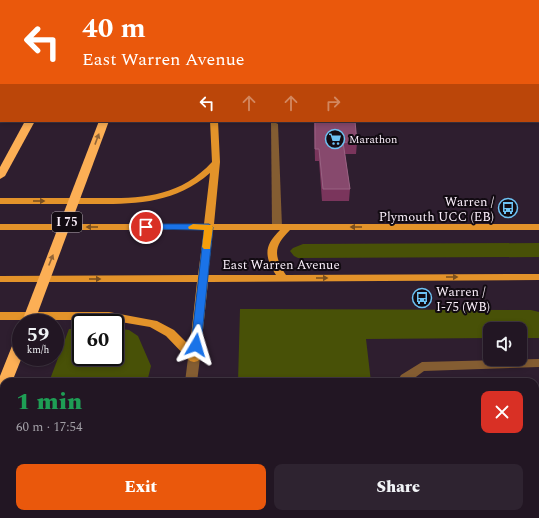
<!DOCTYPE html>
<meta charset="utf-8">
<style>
body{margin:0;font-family:Spectral,serif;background:#2e2330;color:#f1f3f6;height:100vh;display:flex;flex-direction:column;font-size:15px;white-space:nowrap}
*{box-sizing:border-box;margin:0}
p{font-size:13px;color:#a29fa6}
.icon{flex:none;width:22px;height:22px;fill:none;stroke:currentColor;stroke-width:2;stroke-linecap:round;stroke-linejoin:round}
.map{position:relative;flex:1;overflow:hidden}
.sheet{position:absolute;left:0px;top:378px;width:539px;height:140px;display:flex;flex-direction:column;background:#221623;border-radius:12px 12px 0 0;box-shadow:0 2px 6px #0003,0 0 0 1px #3f3541}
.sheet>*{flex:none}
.top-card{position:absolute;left:0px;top:0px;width:539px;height:122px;box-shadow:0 2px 6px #0003,0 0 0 1px #3f3541;background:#ea580c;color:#fff;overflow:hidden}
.tools{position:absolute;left:483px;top:322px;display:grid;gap:8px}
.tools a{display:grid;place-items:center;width:44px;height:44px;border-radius:8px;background:#221623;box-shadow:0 2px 6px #0003,0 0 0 1px #3f3541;font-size:20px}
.speed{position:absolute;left:12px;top:314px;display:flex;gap:8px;font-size:20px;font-weight:700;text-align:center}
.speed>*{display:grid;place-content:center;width:52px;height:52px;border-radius:50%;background:#221623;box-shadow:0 2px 6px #0003,0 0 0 1px #3f3541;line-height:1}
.speed small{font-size:10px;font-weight:400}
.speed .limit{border:2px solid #111;border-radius:6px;background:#fff;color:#111}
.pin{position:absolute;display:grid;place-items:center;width:34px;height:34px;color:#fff;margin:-17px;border:2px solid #fff;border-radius:50%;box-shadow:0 1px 4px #0007}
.me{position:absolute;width:44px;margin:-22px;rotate:7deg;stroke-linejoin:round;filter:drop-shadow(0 0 3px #0008)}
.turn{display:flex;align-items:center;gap:14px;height:84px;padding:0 16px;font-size:18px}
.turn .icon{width:52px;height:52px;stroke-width:2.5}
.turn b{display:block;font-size:28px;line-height:34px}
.lanes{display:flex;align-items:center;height:38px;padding:0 16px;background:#0003;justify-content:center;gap:20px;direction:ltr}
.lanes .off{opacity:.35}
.round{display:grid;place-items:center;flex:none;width:42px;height:42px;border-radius:8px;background:#2e2330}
.head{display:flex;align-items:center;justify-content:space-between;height:68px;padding:0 16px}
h1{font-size:24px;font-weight:800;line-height:30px;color:#1e9e55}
.cta{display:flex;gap:8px;margin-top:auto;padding:8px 16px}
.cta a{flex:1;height:46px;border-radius:8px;background:#ea580c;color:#fff;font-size:16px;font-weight:800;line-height:46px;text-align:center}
.cta a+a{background:#2e2330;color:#f1f3f6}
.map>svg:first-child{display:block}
.green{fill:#485107}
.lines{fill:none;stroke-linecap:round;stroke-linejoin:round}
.service{fill:#845d32;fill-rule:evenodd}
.tertiary{fill:#845d32;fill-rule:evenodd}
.primary{fill:#e3932a;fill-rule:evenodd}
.motorway{fill:#fcaf55;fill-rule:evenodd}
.wall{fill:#7a355c}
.building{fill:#87496d;stroke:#996383}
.oneway{fill:#936537}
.oneway2{fill:#7a4f1e}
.route{fill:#1a73e8;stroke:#114b97}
.slow{fill:#f59e0b}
.labels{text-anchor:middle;stroke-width:4;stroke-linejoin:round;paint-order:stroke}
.far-poi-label{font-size:11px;fill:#faeffa;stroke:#120b12;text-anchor:start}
.shield{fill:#120b12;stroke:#b4abb4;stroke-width:1}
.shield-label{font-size:12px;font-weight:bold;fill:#faeffa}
.poi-label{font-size:13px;fill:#faeffa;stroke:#120b12;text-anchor:end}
.street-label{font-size:13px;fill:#faeffa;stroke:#120b12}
</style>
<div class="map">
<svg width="539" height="518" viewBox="0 0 539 518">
<rect width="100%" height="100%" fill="#2e1e2f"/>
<g class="green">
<polygon points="539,243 539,257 298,258 294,256 290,251 293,248 303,244"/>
<polygon points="240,309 531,310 539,312 539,338 520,338 520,329 490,329 490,338 366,339 371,382 238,382"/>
<polygon points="81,328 81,357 115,357 115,328 129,330 138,336 151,366 147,382 49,382 69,329"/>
<polygon points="4,501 4,514 119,514 118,518 0,518 0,512"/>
<rect x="233" y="514" width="156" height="4"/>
</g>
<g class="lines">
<g class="service">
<polygon points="271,122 274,122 278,124 282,227 277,230 272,227"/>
<polygon points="539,359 539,367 424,371 409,382 397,382 401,375 422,362"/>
<polygon points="412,514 426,514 427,518 413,518"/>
</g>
<g class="tertiary">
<rect x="24" y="0" width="6" height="1"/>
<rect x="233" y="0" width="6" height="1"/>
<polygon points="194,354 198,355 200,358 197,382 185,382 188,358 190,355"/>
<polygon points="168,514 182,514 181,518 167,518"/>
</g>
<g class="primary">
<polygon points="0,34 1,34 0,39"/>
<path d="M 210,121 L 218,121 L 220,162 L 214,224 L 539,224 L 539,230 L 290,230 C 274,246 273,255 286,275 L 539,274 L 539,280 L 208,282 L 200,358 L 198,361 L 194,362 L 190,361 L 166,336 L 150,327 L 109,320 L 0,320 L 0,312 L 109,312 L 157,321 L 174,330 L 190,346 L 197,282 L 0,282 L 0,276 L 198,275 L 204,230 L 0,230 L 0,224 L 204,224 L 210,173 C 172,206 130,204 83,204 C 55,204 28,204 0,204 L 0,198 C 27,198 55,198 82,198 C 132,198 175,202 212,162 ZM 213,230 L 280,230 C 264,246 264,256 276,275 L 208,275 Z"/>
</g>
<g class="motorway">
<rect x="191" y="0" width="6" height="1"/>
<polygon points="25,121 35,121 5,176 0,179 0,167"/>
<polygon points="99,121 109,121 34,323 21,324"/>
<polygon points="21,336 22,357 12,382 4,382 4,387 0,386 0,376 14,341 16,337"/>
<polygon points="4,400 4,434 0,435 0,401"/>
</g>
</g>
<g class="wall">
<polygon points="421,0 478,0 479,1 421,1"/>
<polygon points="314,121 355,121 357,143 356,154 345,154 350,189 349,201 322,201 319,161 315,161"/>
</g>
<g class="building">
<polygon points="430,0 478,0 479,1 431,1"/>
<polygon points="315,121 355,121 357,143 343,142 350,189 323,189 319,149 315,149"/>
</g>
<defs><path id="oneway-solid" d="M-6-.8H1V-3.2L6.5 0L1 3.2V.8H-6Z"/></defs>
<g class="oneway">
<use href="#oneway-solid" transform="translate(97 139) rotate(-70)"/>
<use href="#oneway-solid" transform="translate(51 260) rotate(-68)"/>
</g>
<g class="oneway2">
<use href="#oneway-solid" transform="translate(39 201)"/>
<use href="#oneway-solid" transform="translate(92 227) rotate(180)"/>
<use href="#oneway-solid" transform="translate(356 227) rotate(180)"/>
<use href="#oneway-solid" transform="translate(452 277)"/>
<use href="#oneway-solid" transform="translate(322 278)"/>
<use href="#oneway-solid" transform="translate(95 279)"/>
</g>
<polygon class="route" points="146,224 209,224 213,227 201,345 200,348 192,348 191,345 204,230 143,229 142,227"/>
<polygon class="slow" points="193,224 212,225 213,227 210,249 204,249 202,247 204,230 189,229 188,227"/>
<defs>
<g id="supermarket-ring" transform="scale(1)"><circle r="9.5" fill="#120b12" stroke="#6dc2f3" stroke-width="1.5"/><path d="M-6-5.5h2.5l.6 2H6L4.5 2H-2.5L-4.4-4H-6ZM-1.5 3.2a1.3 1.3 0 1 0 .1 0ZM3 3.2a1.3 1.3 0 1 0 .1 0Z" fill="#6dc2f3"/></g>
<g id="bus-ring" transform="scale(1)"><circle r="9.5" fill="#120b12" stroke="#6dc2f3" stroke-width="1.5"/><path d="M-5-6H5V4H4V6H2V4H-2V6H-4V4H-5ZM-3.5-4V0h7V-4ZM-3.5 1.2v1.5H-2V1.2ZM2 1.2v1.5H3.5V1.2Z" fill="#6dc2f3"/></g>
</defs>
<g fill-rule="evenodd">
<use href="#supermarket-ring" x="335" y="139"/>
<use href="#bus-ring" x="508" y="208"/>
<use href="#bus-ring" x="422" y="298"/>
</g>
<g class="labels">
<g class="far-poi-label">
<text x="349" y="143">Marathon</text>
</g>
<rect class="shield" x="52" y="212" width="30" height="20" rx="3"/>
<g class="shield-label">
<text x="67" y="226">I 75</text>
</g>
<g class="poi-label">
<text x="494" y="206">Warren /<tspan x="494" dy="15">Plymouth UCC (EB)</tspan></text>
<text x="436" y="296" text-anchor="start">Warren /<tspan x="436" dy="15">I-75 (WB)</tspan></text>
</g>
<g class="street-label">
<text x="281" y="269">East Warren Avenue</text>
</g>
</g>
</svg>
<div class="tools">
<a><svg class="icon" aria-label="sound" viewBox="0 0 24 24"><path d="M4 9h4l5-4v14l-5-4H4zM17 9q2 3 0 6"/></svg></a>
</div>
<div class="speed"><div>59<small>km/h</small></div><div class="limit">60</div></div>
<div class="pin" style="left:146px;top:227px;background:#d93025"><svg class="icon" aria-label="arrive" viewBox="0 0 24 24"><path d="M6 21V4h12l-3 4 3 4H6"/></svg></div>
<svg class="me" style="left:196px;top:345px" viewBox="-20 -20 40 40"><path d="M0-17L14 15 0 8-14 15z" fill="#1a73e8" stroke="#fff" stroke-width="4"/></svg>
<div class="top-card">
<div class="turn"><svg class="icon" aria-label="left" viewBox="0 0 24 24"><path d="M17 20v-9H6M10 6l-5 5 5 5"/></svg><div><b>40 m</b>East Warren Avenue</div></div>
<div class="lanes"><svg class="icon" aria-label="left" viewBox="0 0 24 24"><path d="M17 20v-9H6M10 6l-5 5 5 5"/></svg><svg class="icon off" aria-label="ahead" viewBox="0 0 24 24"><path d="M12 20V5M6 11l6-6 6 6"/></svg><svg class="icon off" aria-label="ahead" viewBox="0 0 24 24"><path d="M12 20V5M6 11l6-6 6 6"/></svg><svg class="icon off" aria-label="right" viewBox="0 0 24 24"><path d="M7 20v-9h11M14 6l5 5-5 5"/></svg></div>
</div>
<section class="sheet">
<div class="head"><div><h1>1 min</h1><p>60 m · 17:54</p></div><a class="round" style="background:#d93025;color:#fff"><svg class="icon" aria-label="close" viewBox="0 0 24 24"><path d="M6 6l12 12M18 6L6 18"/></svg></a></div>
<div class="cta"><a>Exit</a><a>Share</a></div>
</section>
</div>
